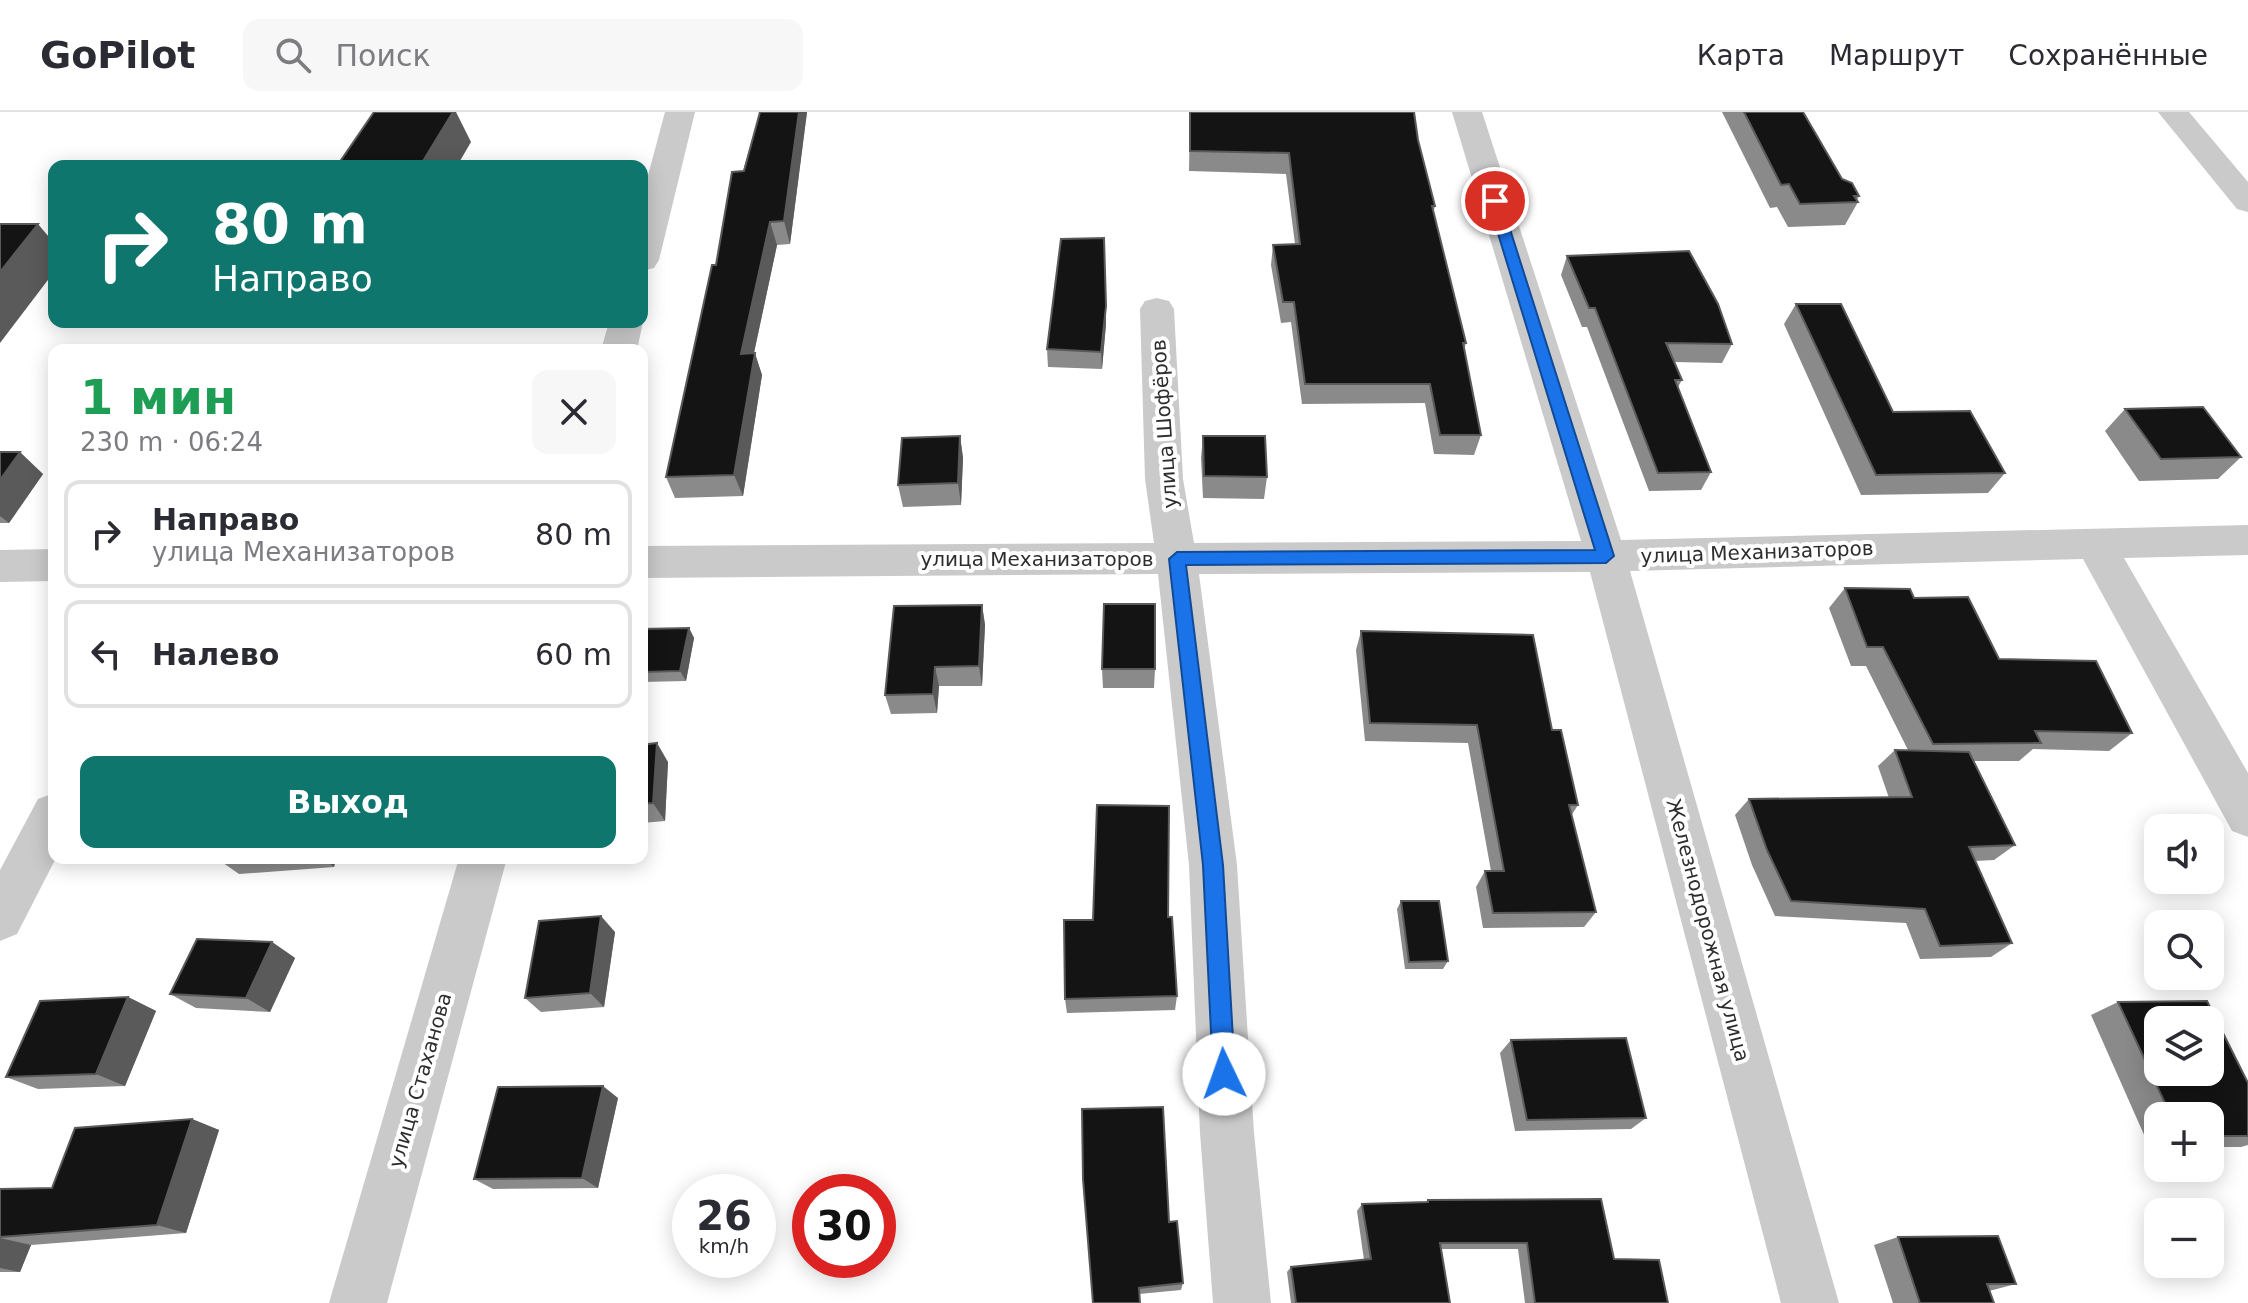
<!DOCTYPE html>
<html lang="ru">
<meta charset="utf-8">
<style>
body{margin:0;font-family:"DejaVu Sans",sans-serif;background:#f7f7f7;color:#2b2b33;height:100vh;display:flex;flex-direction:column;font-size:30px;white-space:nowrap}
*{box-sizing:border-box;margin:0}
p{font-size:26px;color:#7c7c81}
.icon{flex:none;width:44px;height:44px;fill:none;stroke:currentColor;stroke-width:2;stroke-linecap:round;stroke-linejoin:round}
.map{position:relative;flex:1;overflow:hidden}
.details{position:absolute;left:48px;top:232px;width:600px;height:520px;display:flex;flex-direction:column;background:#fff;border-radius:16px;box-shadow:0 4px 20px #0003}
.details>*{flex:none}
.top-card{position:absolute;left:48px;top:48px;width:600px;height:168px;border-radius:16px;box-shadow:0 4px 20px #0003;background:#0f766e;color:#fff;overflow:hidden}
.tools{position:absolute;left:2144px;top:702px;display:grid;gap:16px}
.tools a{display:grid;place-items:center;width:80px;height:80px;border-radius:16px;background:#fff;box-shadow:0 4px 20px #0003;font-size:40px}
.speed{position:absolute;left:672px;top:1062px;display:flex;gap:16px;font-size:40px;font-weight:700;text-align:center}
.speed>*{display:grid;place-content:center;width:104px;height:104px;border-radius:50%;background:#fff;box-shadow:0 4px 20px #0003;line-height:1}
.speed small{font-size:20px;font-weight:400}
.speed .limit{border:12px solid #d22;background:#fff;color:#111}
.pin{position:absolute;display:grid;place-items:center;width:68px;height:68px;color:#fff;margin:-34px;border:4px solid #fff;border-radius:50%;box-shadow:0 2px 8px #0007}
.me{position:absolute;width:88px;margin:-44px;rotate:357deg;stroke-linejoin:round;filter:drop-shadow(0 0 6px #0008)}
.turn{display:flex;align-items:center;gap:28px;height:168px;padding:0 32px;font-size:36px}
.turn .icon{width:104px;height:104px;stroke-width:2.5}
.turn b{display:block;font-size:56px;line-height:68px}
.round{display:grid;place-items:center;flex:none;width:84px;height:84px;border-radius:16px;background:#f7f7f7}
.summary{display:flex;align-items:center;justify-content:space-between;height:136px;padding:0 32px}
h1{font-size:48px;font-weight:700;line-height:60px;color:#1e9e55}
.action{display:flex;gap:16px;margin-top:auto;padding:16px 32px}
.action a{flex:1;height:92px;border-radius:16px;background:#0f766e;color:#fff;font-size:32px;font-weight:700;line-height:92px;text-align:center}
ul{padding:0;list-style:none}
li{display:flex;align-items:center;gap:24px;height:108px;margin:0 16px 12px;padding:0 16px;border:4px solid #e1e1e2;border-radius:16px}
li div{flex:1}
li b{display:block;font-size:30px}
li em{font-style:normal}
header{display:flex;align-items:center;gap:48px;box-sizing:border-box;height:112px;padding:0 40px;background:#fff;border-bottom:2px solid #e1e1e2}
header strong{font-size:38px}
nav{display:flex;gap:44px;margin-inline-start:auto;font-size:28px}
.search{width:560px;height:72px;background:#f7f7f7;display:flex;align-items:center;gap:20px;box-sizing:border-box;padding:0 28px;border-radius:16px;color:#7c7c81;font-size:30px}
.map>svg:first-child{display:block}
.lines{fill:none;stroke-linecap:round;stroke-linejoin:round}
.street{fill:#cacaca;fill-rule:evenodd}
.wall{fill:#8a8a8a}
.shaded-wall{fill:#5a5a5a}
.building{fill:#141414;stroke:#5a5a5a;stroke-width:2;fill-rule:evenodd}
.route{fill:#1a73e8;stroke:#114b97;stroke-width:2}
.labels{text-anchor:middle;stroke-width:8;stroke-linejoin:round;paint-order:stroke}
.street-label{font-size:20px;fill:#2d2d2d;stroke:#fff}
</style>
<header>
<strong>GoPilot</strong>
<div class="search"><svg class="icon" aria-label="search" viewBox="0 0 24 24"><circle cx="10" cy="10" r="6"/><path d="M15 15l6 6"/></svg>Поиск</div>
<nav><a>Карта</a><a>Маршрут</a><a>Сохранённые</a></nav>
</header>
<div class="map">
<svg width="2248" height="1191" viewBox="0 0 2248 1191">
<rect width="100%" height="100%" fill="#fff"/>
<g class="lines">
<g class="street">
<polygon points="665,0 695,0 659,148 654,156 642,159 642,86"/>
<polygon points="1452,0 1482,0 1621,428 2248,413 2248,443 2124,446 2248,661 2248,725 2232,719 2083,447 1630,459 1839,1191 1781,1191 1590,460 1199,462 1237,753 1254,1021 1271,1191 1213,1191 1200,1021 1189,753 1158,462 642,466 642,434 1154,431 1145,367 1140,197 1145,189 1157,186 1169,189 1174,197 1183,367 1194,431 1581,429"/>
<polygon points="2158,0 2189,0 2248,70 2248,100 2237,97"/>
<polygon points="642,208 643,210 637,238 601,238 609,210"/>
<polygon points="54,437 54,469 0,470 0,438"/>
<polygon points="54,681 56,746 17,822 0,829 0,758 38,687"/>
<polygon points="459,746 507,746 387,1191 329,1191"/>
</g>
</g>
<g class="wall">
<polygon points="760,0 807,0 790,132 777,133 754,241 762,263 743,384 675,386 666,365 716,153"/>
<polygon points="1190,0 1418,28 1435,94 1433,101 1466,231 1464,238 1481,323 1474,343 1434,342 1425,291 1302,292 1291,210 1281,211 1271,153 1273,133 1295,132 1286,62 1189,59"/>
<polygon points="1722,0 1803,0 1842,67 1859,84 1857,88 1858,90 1845,113 1788,115 1777,95 1770,96"/>
<polygon points="1567,144 1732,232 1722,251 1674,250 1682,268 1678,275 1711,360 1701,378 1649,379 1587,215 1582,215 1561,163"/>
<polygon points="1796,192 1893,300 2005,361 1988,381 1861,383 1784,212"/>
<polygon points="1106,212 1102,257 1048,255 1047,237"/>
<polygon points="2125,297 2241,345 2218,367 2139,369 2105,319"/>
<polygon points="960,324 963,346 961,393 903,395 898,373"/>
<polygon points="1203,324 1267,365 1264,387 1203,386 1201,346"/>
<polygon points="0,340 43,362 9,411 0,411"/>
<polygon points="1845,476 1914,486 1999,547 2132,621 2109,639 2033,637 2019,649 1973,649 2015,733 1994,748 1975,749 2012,831 1991,845 1920,847 1906,811 1775,804 1752,753 1735,703 1749,687 1889,686 1878,654 1895,638 1908,638 1866,554 1851,554 1829,496"/>
<polygon points="982,493 985,513 982,574 939,574 937,601 891,602 885,583"/>
<polygon points="689,516 694,526 686,569 642,570 642,517"/>
<polygon points="1361,519 1552,618 1578,693 1571,704 1596,800 1584,815 1483,816 1476,775 1485,759 1491,759 1468,631 1365,629 1356,538"/>
<polygon points="1102,557 1155,557 1154,576 1103,576"/>
<polygon points="642,633 668,650 665,709 642,711"/>
<polygon points="216,746 336,746 334,755 239,762"/>
<polygon points="1401,789 1448,849 1443,857 1405,857 1397,797"/>
<polygon points="615,820 604,895 541,900 525,886"/>
<polygon points="272,830 295,846 270,900 196,896 170,882"/>
<polygon points="1177,884 1175,898 1067,901 1065,887"/>
<polygon points="128,885 156,899 125,974 38,977 6,965"/>
<polygon points="2118,890 2248,971 2248,1033 2241,1035 2210,1035 2210,1004 2158,1004 2158,1034 2149,1034 2091,903"/>
<polygon points="1511,928 1646,1006 1631,1017 1515,1019 1500,941"/>
<polygon points="618,986 598,1076 493,1077 474,1067"/>
<polygon points="192,1007 219,1018 186,1121 31,1133 20,1160 0,1160 0,1077 52,1076"/>
<polygon points="1428,1088 1614,1147 1668,1191 1525,1191 1518,1137 1441,1137 1450,1191 1291,1191 1287,1160 1291,1155 1364,1148 1357,1099 1362,1092 1425,1090"/>
<polygon points="1169,1110 1183,1171 1181,1178 1139,1182 1093,1191"/>
<polygon points="1898,1125 2016,1172 1989,1179 1994,1191 1893,1191 1874,1133"/>
</g>
<g class="shaded-wall">
<polygon points="453,0 456,0 471,30 457,54 420,54"/>
<polygon points="799,0 807,0 790,132 784,109"/>
<polygon points="770,110 777,133 749,264 741,242"/>
<polygon points="38,112 54,131 54,160 0,231 0,160"/>
<polygon points="1106,194 1106,212 1102,257 1101,240"/>
<polygon points="755,241 762,263 743,384 734,363"/>
<polygon points="960,324 963,346 961,393 958,371"/>
<polygon points="20,340 43,362 9,411 0,404 0,368"/>
<polygon points="982,493 985,513 982,574 979,554"/>
<polygon points="689,516 694,526 686,569 680,559"/>
<polygon points="935,555 939,574 937,601 933,582"/>
<polygon points="657,631 668,650 665,709 653,691"/>
<polygon points="323,746 336,746 334,755"/>
<polygon points="601,804 615,820 604,895 590,881"/>
<polygon points="272,830 295,846 270,900 246,886"/>
<polygon points="128,885 156,899 125,974 96,962"/>
<polygon points="603,974 618,986 598,1076 582,1066"/>
<polygon points="192,1007 219,1018 186,1121 157,1113"/>
<polygon points="0,1126 31,1133 20,1160 0,1156"/>
</g>
<g class="building">
<polygon points="374,0 453,0 420,54 337,54"/>
<polygon points="760,0 799,0 784,109 770,110 741,242 755,241 734,363 666,365 712,153 716,153 732,60 744,59"/>
<polygon points="1190,0 1414,0 1418,28 1435,94 1432,94 1466,231 1463,231 1481,323 1440,323 1430,272 1305,272 1294,190 1283,190 1273,133 1300,132 1289,41 1190,39"/>
<polygon points="1744,0 1803,0 1842,67 1852,71 1859,84 1854,84 1858,90 1800,92 1789,72 1781,73"/>
<polygon points="0,112 38,112 0,160"/>
<polygon points="1104,126 1106,194 1101,240 1047,237 1061,127"/>
<polygon points="1689,139 1718,192 1732,232 1666,231 1682,268 1675,268 1711,360 1658,361 1595,196 1589,196 1567,144"/>
<polygon points="1796,192 1841,192 1893,300 1970,299 2005,361 1876,363"/>
<polygon points="2203,295 2241,345 2161,347 2125,297"/>
<polygon points="960,324 958,371 898,373 902,326"/>
<polygon points="1203,324 1265,324 1267,365 1204,364"/>
<polygon points="0,340 20,340 0,368"/>
<polygon points="1845,476 1910,477 1914,486 1968,485 1999,547 2096,549 2132,621 2035,619 2041,631 1933,632 1883,535 1867,535"/>
<polygon points="1104,492 1155,492 1155,557 1102,557"/>
<polygon points="982,493 979,554 935,555 933,582 885,583 894,494"/>
<polygon points="689,516 680,559 642,560 642,517"/>
<polygon points="1361,519 1533,523 1552,618 1561,618 1578,693 1569,693 1596,800 1493,801 1485,759 1504,759 1477,613 1370,611"/>
<polygon points="657,631 653,691 642,692 642,633"/>
<polygon points="1895,638 1969,640 2015,733 1969,735 2012,831 1940,834 1925,797 1791,789 1767,738 1749,687 1912,685"/>
<polygon points="1097,693 1169,694 1168,805 1172,805 1177,884 1065,887 1064,808 1093,808"/>
<polygon points="1401,789 1439,789 1448,849 1409,850"/>
<polygon points="601,804 590,881 525,886 539,809"/>
<polygon points="197,827 272,830 246,886 170,882"/>
<polygon points="128,885 96,962 6,965 40,889"/>
<path d="M 2207,889 L 2248,971 L 2248,1024 L 2210,1024 L 2210,1004 L 2171,1004 L 2118,890 ZM 2158,908 L 2210,908 L 2210,960 L 2158,960 Z"/>
<polygon points="1626,926 1646,1006 1527,1008 1511,928"/>
<polygon points="603,974 582,1066 474,1067 498,975"/>
<polygon points="1163,995 1169,1110 1177,1109 1183,1171 1139,1176 1140,1191 1093,1191 1083,1067 1082,997"/>
<polygon points="192,1007 157,1113 0,1125 0,1077 52,1076 75,1016"/>
<polygon points="1601,1087 1614,1147 1659,1148 1668,1191 1535,1191 1527,1131 1440,1131 1450,1191 1296,1191 1291,1155 1371,1147 1362,1092 1428,1090 1428,1088"/>
<polygon points="1998,1124 2016,1172 1987,1172 1994,1191 1920,1191 1898,1125"/>
</g>
<polygon class="route" points="1495,85 1501,89 1614,444 1606,451 1186,453 1223,753 1235,962 1232,970 1224,973 1216,970 1213,962 1203,753 1169,447 1177,440 1595,438 1488,89"/>
<g class="labels">
<g class="street-label">
<text transform="translate(1164 312) rotate(-94)" y="7">улица Шофёров</text>
<text transform="translate(1757 440) rotate(-2)" y="7">улица Механизаторов</text>
<text x="1037" y="454">улица Механизаторов</text>
<text transform="translate(1708 818) rotate(75)" y="7">Железнодорожная улица</text>
<text transform="translate(420 968) rotate(-74)" y="7">улица Стаханова</text>
</g>
</g>
</svg>
<div class="tools">
<a><svg class="icon" aria-label="sound" viewBox="0 0 24 24"><path d="M4 9h4l5-4v14l-5-4H4zM17 9q2 3 0 6"/></svg></a>
<a><svg class="icon" aria-label="search" viewBox="0 0 24 24"><circle cx="10" cy="10" r="6"/><path d="M15 15l6 6"/></svg></a>
<a><svg class="icon" aria-label="layers" viewBox="0 0 24 24"><path d="M12 4l9 5-9 5-9-5zM3 14l9 5 9-5"/></svg></a>
<a>+</a>
<a>−</a>
</div>
<div class="speed"><div>26<small>km/h</small></div><div class="limit">30</div></div>
<div class="pin" style="left:1495px;top:89px;background:#d93025"><svg class="icon" aria-label="arrive" viewBox="0 0 24 24"><path d="M6 21V4h12l-3 4 3 4H6"/></svg></div>
<svg class="me" style="left:1224px;top:962px" viewBox="-20 -20 40 40"><circle r="19" fill="#fff"/><path d="M0-13L10 11 0 6-10 11z" fill="#1a73e8"/></svg>
<div class="top-card">
<div class="turn"><svg class="icon" aria-label="right" viewBox="0 0 24 24"><path d="M7 20v-9h11M14 6l5 5-5 5"/></svg><div><b>80 m</b>Направо</div></div>
</div>
<section class="details">
<div class="summary"><div><h1>1 мин</h1><p>230 m · 06:24</p></div><a class="round"><svg class="icon" aria-label="close" viewBox="0 0 24 24"><path d="M6 6l12 12M18 6L6 18"/></svg></a></div>
<ul>
<li><svg class="icon" aria-label="right" viewBox="0 0 24 24"><path d="M7 20v-9h11M14 6l5 5-5 5"/></svg><div><b>Направо</b><p>улица Механизаторов</p></div><em>80 m</em></li>
<li><svg class="icon" aria-label="left" viewBox="0 0 24 24"><path d="M17 20v-9H6M10 6l-5 5 5 5"/></svg><div><b>Налево</b></div><em>60 m</em></li>
</ul>
<div class="action"><a>Выход</a></div>
</section>
</div>
